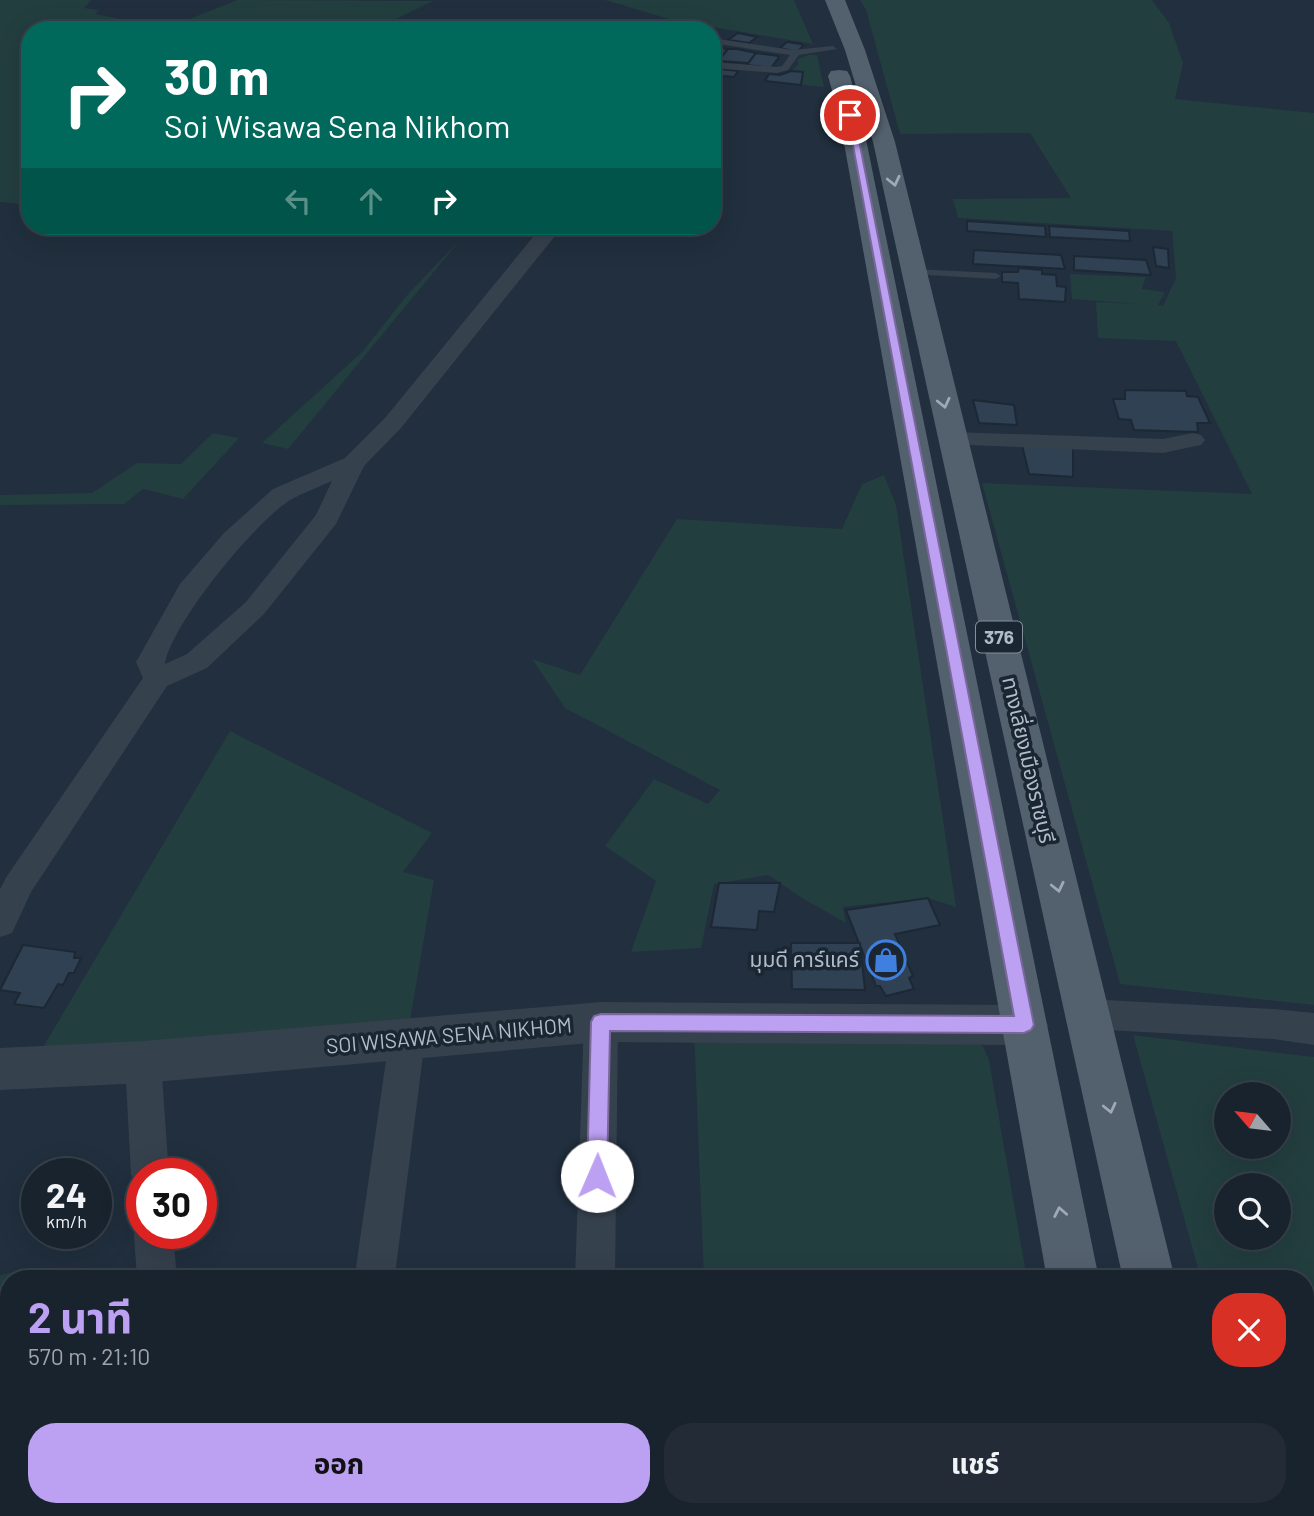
<!DOCTYPE html>
<html lang="th">
<meta charset="utf-8">
<style>
body{margin:0;font-family:Barlow,"Noto Sans Thai",sans-serif;background:#222b36;color:#f1f3f6;height:100vh;display:flex;flex-direction:column;font-size:26px;white-space:nowrap}
*{box-sizing:border-box;margin:0}
p{font-size:23px;color:#9fa4aa}
.icon{flex:none;width:38px;height:38px;fill:none;stroke:currentColor;stroke-width:2;stroke-linecap:round;stroke-linejoin:round}
.map{position:relative;flex:1;overflow:hidden}
.details{position:absolute;left:0px;top:1270px;width:1314px;height:247px;display:flex;flex-direction:column;background:#19232e;border-radius:28px 28px 0 0;box-shadow:0 7px 28px #0002,0 0 0 2px #37404a}
.details>*{flex:none}
.hud{position:absolute;left:21px;top:21px;width:700px;height:214px;border-radius:28px;box-shadow:0 7px 28px #0002,0 0 0 2px #37404a;background:#00695c;color:#fff;overflow:hidden}
.needle{width:46px;rotate:298deg}
.buttons{position:absolute;left:1214px;top:1082px;display:grid;gap:14px}
.buttons a{display:grid;place-items:center;width:77px;height:77px;border-radius:50%;background:#19232e;box-shadow:0 7px 28px #0002,0 0 0 2px #37404a;font-size:35px}
.speed{position:absolute;left:21px;top:1158px;display:flex;gap:14px;font-size:35px;font-weight:700;text-align:center}
.speed>*{display:grid;place-content:center;width:91px;height:91px;border-radius:50%;background:#19232e;box-shadow:0 7px 28px #0002,0 0 0 2px #37404a;line-height:1}
.speed small{font-size:18px;font-weight:400}
.speed .limit{border:10px solid #d22;background:#fff;color:#111}
.pin{position:absolute;display:grid;place-items:center;width:60px;height:60px;color:#fff;margin:-30px;border:4px solid #fff;border-radius:50%;box-shadow:0 2px 7px #0007}
.me{position:absolute;width:77px;margin:-38px;rotate:1deg;stroke-linejoin:round;filter:drop-shadow(0 0 5px #0008)}
.turn{display:flex;align-items:center;gap:24px;height:147px;padding:0 28px;font-size:32px}
.turn .icon{width:91px;height:91px;stroke-width:2.5}
.turn b{display:block;font-size:49px;line-height:60px}
.lanes{display:flex;align-items:center;height:66px;padding:0 28px;background:#0003;justify-content:center;gap:35px;direction:ltr}
.lanes .off{opacity:.35}
.round{display:grid;place-items:center;flex:none;width:74px;height:74px;border-radius:28px;background:#222b36}
.summary{display:flex;align-items:center;justify-content:space-between;height:119px;padding:0 28px}
h1{font-size:42px;font-weight:700;line-height:52px;color:#bca0f2}
.button{display:flex;gap:14px;margin-top:auto;padding:14px 28px}
.button a{flex:1;height:80px;border-radius:28px;background:#bca0f2;color:#111;font-size:28px;font-weight:700;line-height:80px;text-align:center}
.button a+a{background:#222b36;color:#f1f3f6}
.map>svg:first-child{display:block}
.green{fill:#233e3f;fill-rule:evenodd}
.building{fill:#304153;stroke:#1d2835;stroke-width:2}
.lines{fill:none;stroke-linecap:round;stroke-linejoin:round}
.service{fill:#36414e;fill-rule:evenodd}
.minor{fill:#36414e;fill-rule:evenodd}
.tertiary{fill:#36414e;fill-rule:evenodd}
.primary{fill:#53606e;fill-rule:evenodd}
.oneway{stroke:#9eaab8}
.route{fill:#bca0f2;stroke:#7a689d;stroke-width:2}
.labels{text-anchor:middle;stroke-width:7;stroke-linejoin:round;paint-order:stroke}
.shield{fill:#1b2633;stroke:#848f9d;stroke-width:2}
.shield-label{font-size:19px;font-weight:bold;fill:#b1bcca}
.street-label{font-size:21px;fill:#b1bcca;stroke:#1b2633}
.poi-label{font-size:21px;fill:#b1bcca;stroke:#1b2633;text-anchor:end}
</style>
<div class="map">
<svg width="1314" height="1516" viewBox="0 0 1314 1516">
<rect width="100%" height="100%" fill="#212f3e"/>
<g class="green">
<polygon points="0,0 91,0 84,8 99,10 95,14 130,21 122,26 147,27 182,22 237,0 433,1 396,19 413,30 30,30 30,205 0,202"/>
<polygon points="605,0 794,0 813,44 672,20"/>
<polygon points="860,0 1152,0 1169,23 1183,63 1175,99 1314,113 1314,1005 1120,984 982,483 1252,494 1176,341 1098,338 1096,302 1138,304 1072,299 1070,274 1146,277 1142,289 1165,292 1158,305 1163,306 1176,278 1172,231 958,218 953,199 1071,198 1030,133 900,134 866,10"/>
<polygon points="808,55 817,55 824,87 801,85 803,76 791,71 798,65 798,59"/>
<polygon points="460,240 288,449 262,443 362,352 408,294"/>
<polygon points="213,433 239,438 183,499 143,489 124,504 0,505 0,495 92,493 137,463 181,464"/>
<polygon points="884,475 896,505 956,907 928,898 843,907 846,923 802,898 768,875 714,884 701,948 631,952 656,881 605,846 654,779 708,804 720,790 565,708 532,659 580,675 677,519 842,529 862,484"/>
<polygon points="230,731 432,833 403,872 434,880 409,1027 39,1054"/>
<polygon points="694,1032 962,1037 983,1046 989,1060 1027,1279 704,1279"/>
<path d="M 1133,1035 L 1314,1057 L 1314,1516 L 1267,1516 L 1265,1509 L 1306,1508 L 1306,1279 L 1201,1279 ZM 1227,1094 L 1279,1094 L 1279,1146 L 1227,1146 ZM 1227,1185 L 1279,1185 L 1279,1237 L 1227,1237 Z"/>
<polygon points="22,1270 21,1279 9,1279 9,1410 0,1429 0,1275"/>
<polygon points="1066,1508 1067,1516 714,1516 714,1509"/>
</g>
<g class="building">
<polygon points="738,33 757,37 749,43 728,40"/>
<polygon points="787,42 801,44 803,46 797,52 780,48"/>
<polygon points="712,46 727,49 721,59 712,58"/>
<polygon points="728,49 737,49 756,53 748,63 719,61"/>
<polygon points="756,53 778,56 779,57 771,68 747,65"/>
<polygon points="712,68 738,71 734,77 712,75"/>
<polygon points="791,71 803,72 801,85 765,81 769,74 780,75"/>
<polygon points="967,221 1045,226 1046,237 967,231"/>
<polygon points="1049,226 1129,231 1130,241 1050,237"/>
<polygon points="1153,247 1168,249 1169,268 1156,266"/>
<polygon points="974,250 1061,255 1065,269 973,264"/>
<polygon points="1074,256 1146,260 1151,275 1074,270"/>
<polygon points="1019,268 1042,270 1042,274 1056,275 1057,286 1066,287 1065,302 1019,299 1018,283 1002,282 1002,272 1018,272"/>
<polygon points="1125,390 1186,391 1187,396 1198,397 1210,423 1197,423 1198,432 1134,430 1131,420 1119,419 1113,399 1125,399"/>
<polygon points="973,400 1014,405 1017,425 979,423"/>
<polygon points="1022,445 1073,448 1073,477 1029,474"/>
<polygon points="719,883 780,883 774,912 759,911 757,930 711,927"/>
<polygon points="928,898 940,925 895,934 913,976 909,978 914,989 886,996 880,986 876,986 846,910"/>
<polygon points="791,943 860,943 865,990 792,989"/>
<polygon points="23,945 75,952 74,958 81,958 74,973 69,973 63,985 58,984 44,1008 14,1004 20,993 0,990"/>
</g>
<g class="lines">
<g class="service">
<polygon points="712,38 793,50 833,46 837,49 799,55 788,70 777,73 712,68 712,62 777,67 782,66 790,55 712,43"/>
<polygon points="915,269 996,273 1001,276 996,279 911,274 910,272"/>
</g>
<g class="minor">
<path d="M 542,226 L 563,226 L 401,428 L 364,466 L 336,524 L 264,614 L 207,668 L 167,686 L 31,892 L 12,933 L 0,937 L 0,889 L 7,876 L 143,678 L 136,662 L 180,584 L 224,533 L 273,489 L 345,458 L 385,418 ZM 332,481 L 316,515 L 246,602 L 187,654 L 165,664 C 171,624 257,519 292,499 C 305,492 319,487 332,481 Z"/>
<polygon points="952,432 1163,439 1193,433 1201,435 1205,440 1201,445 1163,453 944,444 940,439 944,434"/>
<polygon points="1088,999 1273,1009 1314,1013 1314,1045 1273,1039 1088,1029 1076,1025 1071,1014 1076,1003"/>
<polygon points="601,1007 613,1011 618,1022 615,1279 575,1279 584,1022 589,1011"/>
<polygon points="407,1024 419,1029 425,1040 396,1267 391,1279 361,1279 356,1267 389,1040 395,1029"/>
<polygon points="143,1046 156,1051 161,1062 169,1174 142,1174 142,1189 137,1187 131,1174 125,1062 130,1051"/>
<polygon points="140,1220 142,1234 173,1234 177,1279 137,1279 134,1234"/>
<rect x="151" y="1508" width="44" height="8"/>
</g>
<polygon class="tertiary" points="601,1002 1025,1005 1041,1011 1048,1025 1041,1039 1025,1045 601,1042 143,1083 0,1090 0,1048 143,1041"/>
<g class="primary">
<polygon points="825,0 845,0 865,50 895,142 1175,1279 1123,1279 873,142 845,50"/>
<polygon points="839,70 847,71 850,76 861,115 1099,1279 1047,1279 839,115 828,76 831,71"/>
<polygon points="1088,1508 1146,1508 1147,1516 1089,1516"/>
<polygon points="1173,1508 1231,1508 1233,1516 1175,1516"/>
</g>
</g>
<defs><path id="oneway-chevron" d="M-2-3.5L2.5 0L-2 3.5" fill="none" stroke-width="1.6" stroke-linecap="round" stroke-linejoin="round" transform="scale(1.75)"/></defs>
<g class="oneway">
<use href="#oneway-chevron" transform="translate(894 181) rotate(77)"/>
<use href="#oneway-chevron" transform="translate(944 403) rotate(77)"/>
<use href="#oneway-chevron" transform="translate(1058 887) rotate(77)"/>
<use href="#oneway-chevron" transform="translate(1110 1108) rotate(77)"/>
<use href="#oneway-chevron" transform="translate(1060 1212) rotate(-101)"/>
</g>
<polygon class="route" points="847,113 854,115 1034,1025 1031,1030 1024,1033 610,1031 607,1176 604,1183 597,1186 590,1183 587,1176 591,1022 594,1016 601,1014 1014,1016"/>
<defs>
<g id="shop-ring" transform="scale(2.0125)"><circle r="9.5" fill="#1b2633" stroke="#3f7fe0" stroke-width="1.5"/><path d="M-5-2.5h2.3a2.7 3.5 0 0 1 5.4 0H5L5.5 6h-11ZM-1.5-2.5h3a1.5 2.3 0 0 0-3 0Z" fill="#3f7fe0"/></g>
</defs>
<g fill-rule="evenodd">
<use href="#shop-ring" x="886" y="960"/>
</g>
<g class="labels">
<rect class="shield" x="976" y="621.5" width="46" height="31" rx="5"/>
<g class="shield-label">
<text x="999" y="644">376</text>
</g>
<g class="street-label">
<text transform="translate(1028 760) rotate(77)" y="7">ทางเลี่ยงเมืองราชบุรี</text>
<text transform="translate(449 1036) rotate(-5)" y="7">SOI WISAWA SENA NIKHOM</text>
</g>
<g class="poi-label">
<text x="859" y="967">มุมดี คาร์แคร์</text>
</g>
</g>
</svg>
<div class="buttons">
<a><svg class="needle" viewBox="-14 -14 28 28"><path d="M0-13l5 13h-10z" fill="#e53935"/><path d="M0 13l5-13h-10z" fill="#9fa4aa"/></svg></a>
<a><svg class="icon" aria-label="search" viewBox="0 0 24 24"><circle cx="10" cy="10" r="6"/><path d="M15 15l6 6"/></svg></a>
</div>
<div class="speed"><div>24<small>km/h</small></div><div class="limit">30</div></div>
<div class="pin" style="left:850px;top:115px;background:#d93025"><svg class="icon" aria-label="arrive" viewBox="0 0 24 24"><path d="M6 21V4h12l-3 4 3 4H6"/></svg></div>
<svg class="me" style="left:597px;top:1176px" viewBox="-20 -20 40 40"><circle r="19" fill="#fff"/><path d="M0-13L10 11 0 6-10 11z" fill="#bca0f2"/></svg>
<div class="hud">
<div class="turn"><svg class="icon" aria-label="right" viewBox="0 0 24 24"><path d="M7 20v-9h11M14 6l5 5-5 5"/></svg><div><b>30 m</b>Soi Wisawa Sena Nikhom</div></div>
<div class="lanes"><svg class="icon off" aria-label="left" viewBox="0 0 24 24"><path d="M17 20v-9H6M10 6l-5 5 5 5"/></svg><svg class="icon off" aria-label="ahead" viewBox="0 0 24 24"><path d="M12 20V5M6 11l6-6 6 6"/></svg><svg class="icon" aria-label="right" viewBox="0 0 24 24"><path d="M7 20v-9h11M14 6l5 5-5 5"/></svg></div>
</div>
<section class="details">
<div class="summary"><div><h1>2 นาที</h1><p>570 m · 21:10</p></div><a class="round" style="background:#d93025;color:#fff"><svg class="icon" aria-label="close" viewBox="0 0 24 24"><path d="M6 6l12 12M18 6L6 18"/></svg></a></div>
<div class="button"><a>ออก</a><a>แชร์</a></div>
</section>
</div>
